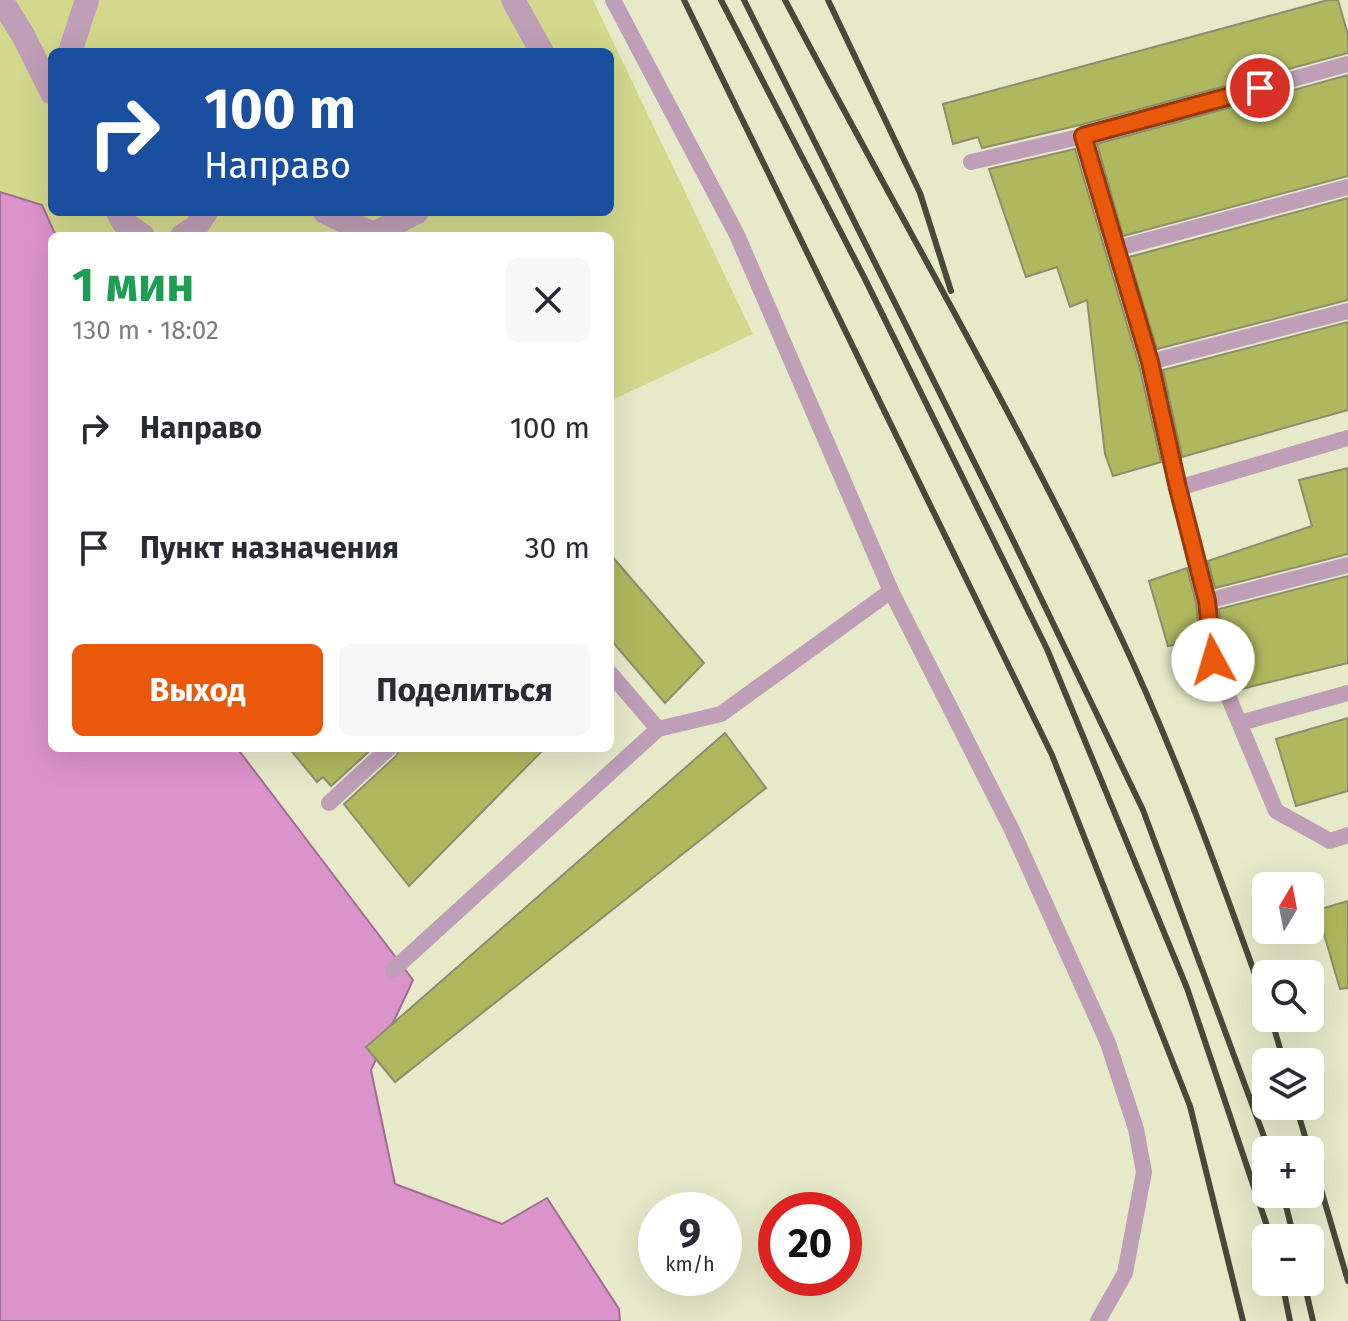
<!DOCTYPE html>
<html lang="ru">
<meta charset="utf-8">
<style>
body{margin:0;font-family:"Fira Sans",sans-serif;background:#f7f7f7;color:#2b2b33;height:100vh;display:flex;flex-direction:column;font-size:30px;white-space:nowrap}
*{box-sizing:border-box;margin:0}
p{font-size:26px;color:#7c7c81}
.icon{flex:none;width:44px;height:44px;fill:none;stroke:currentColor;stroke-width:2;stroke-linecap:round;stroke-linejoin:round}
.map{position:relative;flex:1;overflow:hidden}
.drawer{position:absolute;left:48px;top:232px;width:566px;height:520px;display:flex;flex-direction:column;background:#fff;border-radius:12px;box-shadow:0 8px 32px #0002}
.drawer>*{flex:none}
.top-card{position:absolute;left:48px;top:48px;width:566px;height:168px;border-radius:12px;box-shadow:0 8px 32px #0002;background:#1a4fa0;color:#fff;overflow:hidden}
.needle{width:52px;rotate:10deg}
.controls{position:absolute;left:1252px;top:872px;display:grid;gap:16px}
.controls a{display:grid;place-items:center;width:72px;height:72px;border-radius:12px;background:#fff;box-shadow:0 8px 32px #0002;font-size:40px}
.speed{position:absolute;left:638px;top:1192px;display:flex;gap:16px;font-size:40px;font-weight:700;text-align:center}
.speed>*{display:grid;place-content:center;width:104px;height:104px;border-radius:50%;background:#fff;box-shadow:0 8px 32px #0002;line-height:1}
.speed small{font-size:20px;font-weight:400}
.speed .limit{border:12px solid #d22;background:#fff;color:#111}
.pin{position:absolute;display:grid;place-items:center;width:68px;height:68px;color:#fff;margin:-34px;border:4px solid #fff;border-radius:50%;box-shadow:0 2px 8px #0007}
.me{position:absolute;width:88px;margin:-44px;rotate:354deg;stroke-linejoin:round;filter:drop-shadow(0 0 6px #0008)}
.turn{display:flex;align-items:center;gap:28px;height:168px;padding:0 24px;font-size:36px}
.turn .icon{width:104px;height:104px;stroke-width:2.5}
.turn b{display:block;font-size:56px;line-height:68px}
.round{display:grid;place-items:center;flex:none;width:84px;height:84px;border-radius:12px;background:#f7f7f7}
.overview{display:flex;align-items:center;justify-content:space-between;height:136px;padding:0 24px}
h1{font-size:48px;font-weight:700;line-height:60px;color:#1e9e55}
.action{display:flex;gap:16px;margin-top:auto;padding:16px 24px}
.action a{flex:1;height:92px;border-radius:12px;background:#ea580c;color:#fff;font-size:32px;font-weight:700;line-height:92px;text-align:center}
.action a+a{background:#f7f7f7;color:#2b2b33}
ul{padding:0;list-style:none}
li{display:flex;align-items:center;gap:24px;height:120px;padding:0 24px}
li div{flex:1}
li b{display:block;font-size:30px}
li em{font-style:normal}
.map>svg:first-child{display:block}
.green{fill:#d2d98d;fill-rule:evenodd}
.water{fill:#db93cc;stroke:#9f6d92;stroke-width:2}
.building{fill:#b0b85e;stroke:#8a8e6f;stroke-width:2}
.lines{fill:none;stroke-linecap:round;stroke-linejoin:round}
.service{stroke:#bf9eb7;stroke-width:16}
.pedestrian{stroke:#bf9eb7;stroke-width:24}
.rail{stroke:#484a39;stroke-width:6}
.route-casing{stroke:#983908;stroke-width:20}
.route{stroke:#ea580c;stroke-width:14}
</style>
<div class="map">
<svg width="1348" height="1321" viewBox="0 0 1348 1321">
<rect width="100%" height="100%" fill="#e6eac9"/>
<path class="green" d="M 0,0 L 593,0 L 753,334 L 610,401 L 610,236 L 56,236 L 41,205 L 0,192 ZM 52,52 L 610,52 L 610,212 L 52,212 Z"/>
<polygon class="water" points="0,192 42,205 56,236 52,236 52,748 237,748 413,980 371,1070 395,1184 502,1224 547,1198 619,1309 620,1321 0,1321"/>
<g class="building">
<polygon points="1328,0 1338,0 1348,35 1348,53 1080,125 982,148 978,137 953,144 943,104"/>
<polygon points="1348,75 1348,176 1123,236 1097,144"/>
<polygon points="1075,149 1139,365 1161,462 1113,476 1105,454 1087,300 1070,307 1057,267 1026,277 989,169"/>
<polygon points="1348,198 1348,300 1157,349 1129,257"/>
<polygon points="1348,322 1348,410 1182,457 1163,370"/>
<polygon points="1348,468 1348,554 1215,588 1208,561 1312,526 1299,480"/>
<polygon points="610,554 704,663 665,703 610,639"/>
<polygon points="1187,568 1196,603 1200,640 1168,646 1149,581"/>
<polygon points="1348,576 1348,663 1237,690 1222,636 1219,609"/>
<polygon points="1348,718 1348,791 1296,806 1276,739"/>
<polygon points="725,733 766,788 395,1082 366,1047"/>
<polygon points="289,748 373,748 331,786 323,777 317,782"/>
<polygon points="400,748 545,748 409,886 344,804 396,756"/>
<polygon points="1348,901 1348,988 1340,989 1317,910"/>
</g>
<g class="lines">
<g class="service">
<polyline points="613,0 737,235 891,591 1012,830 1108,1043 1136,1129 1144,1172 1125,1273 1098,1321"/>
<polyline points="1348,64 1083,136 1115,249 1348,187"/>
<polyline points="971,162 1083,136"/>
<polyline points="1115,249 1150,362 1348,311"/>
<polyline points="1150,362 1178,488 1207,601 1213,660 1276,811 1330,841 1348,835"/>
<polyline points="1178,488 1348,438"/>
<polyline points="1207,601 1348,565"/>
<polyline points="610,673 658,729 721,714 891,591"/>
<polyline points="1240,723 1348,693"/>
<polyline points="329,803 389,748"/>
<polyline points="393,970 658,729"/>
</g>
<g class="pedestrian">
<polyline points="1,0 23,35 52,93"/>
<polyline points="513,0 542,52"/>
<polyline points="70,52 87,0"/>
<polyline points="118,212 124,223 143,236"/>
<polyline points="325,212 373,234 417,212"/>
<polyline points="182,236 196,227 206,212"/>
</g>
<g class="rail">
<polyline points="684,0 1052,755 1190,1106 1243,1321"/>
<polyline points="721,0 864,277 1047,649 1187,988 1271,1238"/>
<polyline points="744,0 1010,534 1143,810 1269,1150"/>
<path d="M 785,0 C 896,211 1017,417 1119,633 C 1176,754 1221,879 1266,1005"/>
<polyline points="828,0 920,193 951,291"/>
<polyline points="1271,1018 1284,1062"/>
<polyline points="1296,1106 1309,1150"/>
<polyline points="1310,1152 1348,1281"/>
<polyline points="1283,1194 1294,1238"/>
<polyline points="1282,1282 1290,1321"/>
<polyline points="1304,1282 1313,1321"/>
</g>
</g>
<g class="lines">
<g class="route-casing">
<polyline id="route" points="1213,660 1207,601 1178,488 1150,362 1083,136 1260,88"/>
</g>
<use href="#route" class="route"/>
</g>
</svg>
<div class="controls">
<a><svg class="needle" viewBox="-14 -14 28 28"><path d="M0-13l5 13h-10z" fill="#e53935"/><path d="M0 13l5-13h-10z" fill="#7c7c81"/></svg></a>
<a><svg class="icon" aria-label="search" viewBox="0 0 24 24"><circle cx="10" cy="10" r="6"/><path d="M15 15l6 6"/></svg></a>
<a><svg class="icon" aria-label="layers" viewBox="0 0 24 24"><path d="M12 4l9 5-9 5-9-5zM3 14l9 5 9-5"/></svg></a>
<a>+</a>
<a>−</a>
</div>
<div class="speed"><div>9<small>km/h</small></div><div class="limit">20</div></div>
<div class="pin" style="left:1260px;top:88px;background:#d93025"><svg class="icon" aria-label="arrive" viewBox="0 0 24 24"><path d="M6 21V4h12l-3 4 3 4H6"/></svg></div>
<svg class="me" style="left:1213px;top:660px" viewBox="-20 -20 40 40"><circle r="19" fill="#fff"/><path d="M0-13L10 11 0 6-10 11z" fill="#ea580c"/></svg>
<div class="top-card">
<div class="turn"><svg class="icon" aria-label="right" viewBox="0 0 24 24"><path d="M7 20v-9h11M14 6l5 5-5 5"/></svg><div><b>100 m</b>Направо</div></div>
</div>
<section class="drawer">
<div class="overview"><div><h1>1 мин</h1><p>130 m · 18:02</p></div><a class="round"><svg class="icon" aria-label="close" viewBox="0 0 24 24"><path d="M6 6l12 12M18 6L6 18"/></svg></a></div>
<ul>
<li><svg class="icon" aria-label="right" viewBox="0 0 24 24"><path d="M7 20v-9h11M14 6l5 5-5 5"/></svg><div><b>Направо</b></div><em>100 m</em></li>
<li><svg class="icon" aria-label="arrive" viewBox="0 0 24 24"><path d="M6 21V4h12l-3 4 3 4H6"/></svg><div><b>Пункт назначения</b></div><em>30 m</em></li>
</ul>
<div class="action"><a>Выход</a><a>Поделиться</a></div>
</section>
</div>
